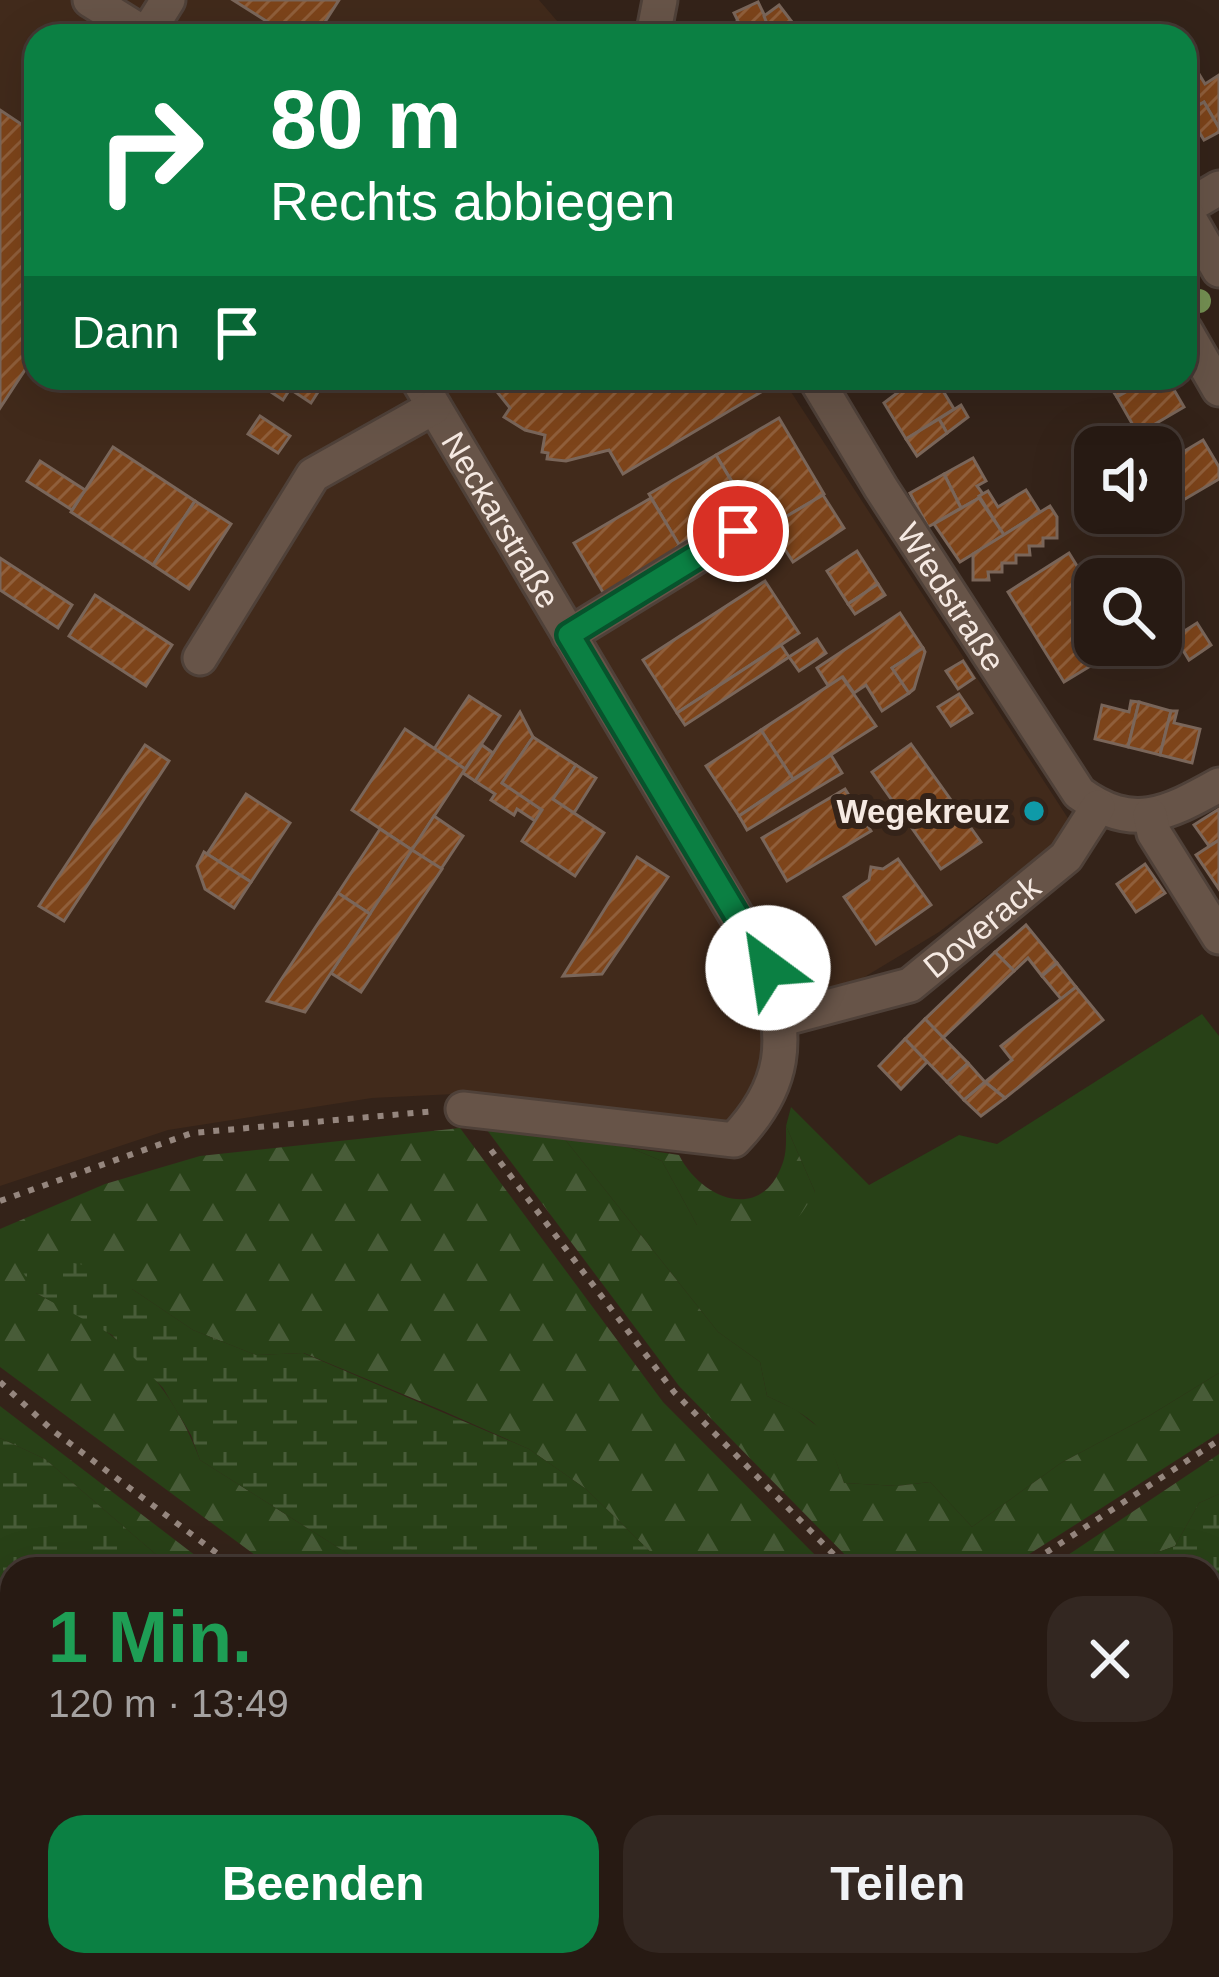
<!DOCTYPE html>
<html lang="de">
<meta charset="utf-8">
<style>
body{margin:0;font-family:Helvetica,sans-serif;background:#332721;color:#f1f3f6;height:100vh;display:flex;flex-direction:column;font-size:45px;white-space:nowrap}
*{box-sizing:border-box;margin:0}
p{font-size:39px;color:#a4a1a0}
.icon{flex:none;width:66px;height:66px;fill:none;stroke:currentColor;stroke-width:2;stroke-linecap:round;stroke-linejoin:round}
.map{position:relative;flex:1;overflow:hidden}
.side{position:absolute;left:0px;top:1557px;width:1221px;height:420px;display:flex;flex-direction:column;background:#271a13;border-radius:36px 36px 0 0;box-shadow:0 12px 48px #0002,0 0 0 3px #433833}
.side>*{flex:none}
.guide{position:absolute;left:24px;top:24px;width:1173px;height:366px;border-radius:36px;box-shadow:0 12px 48px #0002,0 0 0 3px #433833;background:#0b8043;color:#fff;overflow:hidden}
.fabs{position:absolute;left:1074px;top:426px;display:grid;gap:24px}
.fabs a{display:grid;place-items:center;width:108px;height:108px;border-radius:24px;background:#271a13;box-shadow:0 12px 48px #0002,0 0 0 3px #433833;font-size:60px}
.pin{position:absolute;display:grid;place-items:center;width:102px;height:102px;color:#fff;margin:-51px;border:6px solid #fff;border-radius:50%;box-shadow:0 3px 12px #0007}
.me{position:absolute;width:132px;margin:-66px;rotate:329deg;stroke-linejoin:round;filter:drop-shadow(0 0 9px #0008)}
.turn{display:flex;align-items:center;gap:42px;height:252px;padding:0 48px;font-size:54px}
.turn .icon{width:156px;height:156px;stroke-width:2.5}
.turn b{display:block;font-size:84px;line-height:102px}
.then{display:flex;align-items:center;height:114px;padding:0 48px;background:#0003;gap:24px;font-size:45px}
.round{display:grid;place-items:center;flex:none;width:126px;height:126px;border-radius:36px;background:#332721}
.summary{display:flex;align-items:center;justify-content:space-between;height:204px;padding:0 48px}
h1{font-size:72px;font-weight:700;line-height:90px;color:#1e9e55}
.cta{display:flex;gap:24px;margin-top:auto;padding:24px 48px}
.cta a{flex:1;height:138px;border-radius:36px;background:#0b8043;color:#fff;font-size:48px;font-weight:700;line-height:138px;text-align:center}
.cta a+a{background:#332721;color:#f1f3f6}
.map>svg:first-child{display:block}
.built{fill:#412a1b}
.grass{fill:#284117}
.forest{fill:url(#forest-firs)}
.wetland{fill:url(#wetland-marsh)}
.park{fill:url(#park-tufts)}
.building{fill:url(#building-hatch);stroke:#7a665a;stroke-width:3}
.lines{fill:none;stroke-linecap:round;stroke-linejoin:round}
.minor-casing{stroke:#4f4139;stroke-width:39}
.path{stroke:#95867e;stroke-width:6;stroke-dasharray:6 9;stroke-linecap:butt}
.minor{stroke:#675448;stroke-width:33}
.tree{fill:#759153}
.route-casing{stroke:#07532c;stroke-width:30}
.route{stroke:#0b8043;stroke-width:21}
.culture-dot{fill:#0f9aa8;stroke:#342319;stroke-width:4.5}
.labels{text-anchor:middle;stroke-width:12;stroke-linejoin:round;paint-order:stroke}
.street-label{font-size:33px;fill:#f5e9e2;stroke:#342319}
.poi-label{font-size:33px;font-weight:bold;fill:#f5e9e2;stroke:#342319;text-anchor:end}
</style>
<div class="map">
<svg width="1219" height="1977" viewBox="0 0 1219 1977">
<defs>
<pattern id="forest-firs" width="22" height="20" patternUnits="userSpaceOnUse" patternTransform="scale(3)"><rect width="22" height="20" fill="#284117"/><path d="M5 1l3.5 6h-7zM16 11l3.5 6h-7z" fill="#485c38"/></pattern>
<pattern id="wetland-marsh" width="20" height="14" patternUnits="userSpaceOnUse" patternTransform="scale(3)"><rect width="20" height="14" fill="#284117"/><path d="M1 5h8M5 5V1M11 12h8M15 12V8" fill="none" stroke="#485c38"/></pattern>
<pattern id="park-tufts" width="24" height="20" patternUnits="userSpaceOnUse" patternTransform="scale(3)"><rect width="24" height="20" fill="#284117"/><path d="M3 7l-1-3M5 7V3M7 7l1-3M15 17l-1-3M17 17v-4M19 17l1-3" fill="none" stroke="#485c38"/></pattern>
<pattern id="building-hatch" width="6" height="6" patternUnits="userSpaceOnUse" patternTransform="scale(3)"><rect width="6" height="6" fill="#7d441a"/><path d="M-1 1l2-2M0 6l6-6M5 7l2-2" fill="none" stroke="#905f3b"/></pattern>
</defs>
<rect width="100%" height="100%" fill="#342319"/>
<polygon class="built" points="0,0 539,0 570,36 36,36 36,378 782,378 1075,829 939,932 790,1022 745,1139 455,1094 372,1098 168,1130 0,1186"/>
<path class="grass" d="M 1202,1014 L 1219,1036 L 1219,1373 L 1149,1416 L 1061,1463 L 972,1527 L 930,1482 L 897,1486 L 844,1483 C 824,1427 822,1422 767,1396 L 760,1362 L 718,1332 L 563,1137 L 631,1148 L 662,1161 L 697,1225 L 815,1192 L 786,1126 L 791,1107 L 869,1185 L 959,1135 L 997,1144 Z"/>
<g class="forest">
<path d="M 786,1126 L 815,1192 C 810,1199 804,1212 797,1218 C 772,1237 725,1232 697,1225 L 662,1161 L 631,1148 L 679,1155 C 701,1199 761,1223 782,1165 C 787,1153 786,1139 786,1126 Z"/>
<path d="M 460,1128 L 663,1402 L 829,1569 L 668,1569 L 586,1489 L 529,1449 L 441,1410 L 304,1353 L 256,1355 L 193,1330 L 132,1289 L 36,1293 C 61,1307 90,1318 112,1336 C 152,1367 183,1413 200,1460 L 372,1569 L 274,1569 L 0,1367 L 0,1229 L 105,1184 L 200,1156 Z"/>
<polygon points="487,1130 563,1137 718,1332 760,1362 767,1396 796,1410 826,1433 844,1483 897,1486 930,1482 972,1527 1061,1463 1149,1416 1219,1373 1219,1433 1006,1569 859,1569 679,1386"/>
<polygon points="0,1406 213,1569 173,1569 45,1459 0,1438"/>
<polygon points="1219,1454 1219,1494 1199,1503 1175,1546 1112,1569 1047,1569"/>
<polygon points="1219,1815 1219,1977 1043,1977 1038,1965 1209,1965 1209,1821"/>
<polygon points="0,1870 12,1870 12,1965 111,1965 117,1977 0,1977"/>
<polygon points="759,1965 967,1965 925,1977 770,1977"/>
</g>
<g class="wetland">
<polygon points="42,1257 84,1265 132,1289 193,1330 256,1355 303,1353 529,1449 586,1489 668,1569 372,1569 200,1460 191,1435 163,1388 112,1335 36,1293 21,1269"/>
<polygon points="0,1438 45,1459 173,1569 12,1569 12,1870 0,1870"/>
<polygon points="1219,1494 1219,1815 1209,1821 1209,1569 1112,1569 1175,1546 1199,1503"/>
<polygon points="111,1965 593,1965 593,1977 117,1977"/>
</g>
<polygon class="park" points="1219,1930 1219,1977 1049,1977 1067,1973 1078,1965 1209,1965 1209,1931"/>
<g class="building">
<polygon points="233,0 339,0 316,36 279,36 282,31"/>
<polygon points="758,2 773,33 715,36 713,33 738,21 734,13"/>
<polygon points="779,5 802,35 772,36 764,16"/>
<polygon points="1199,74 1205,84 1219,75 1219,128 1204,102 1187,112 1185,108 1185,83"/>
<polygon points="1204,102 1219,128 1219,132 1204,140 1187,112"/>
<polygon points="0,110 36,134 36,353 0,408"/>
<polygon points="271,378 327,378 311,403 290,389 283,400 265,388"/>
<polygon points="486,378 759,378 766,389 623,474 609,450 566,461 547,459 548,453 542,452 545,435 525,430 504,417 510,408"/>
<polygon points="917,378 926,379 933,391 940,386 954,409 906,439 884,403"/>
<polygon points="1120,378 1150,378 1117,397 1109,385"/>
<polygon points="1150,378 1167,378 1184,407 1138,434 1117,397"/>
<polygon points="961,405 968,417 947,433 939,419"/>
<polygon points="260,416 290,436 278,453 248,434"/>
<polygon points="779,418 824,494 762,531 716,455"/>
<polygon points="939,419 947,433 917,456 906,439"/>
<polygon points="1170,433 1182,453 1161,465 1161,447 1147,447"/>
<polygon points="1203,440 1219,467 1219,479 1180,502 1161,465"/>
<polygon points="113,447 195,501 153,565 71,512"/>
<polygon points="716,455 746,506 679,545 649,494"/>
<polygon points="973,458 986,481 977,486 983,494 979,498 961,508 944,474"/>
<polygon points="40,461 85,490 72,510 27,481"/>
<polygon points="944,474 961,508 928,527 910,493"/>
<polygon points="1026,490 1040,512 1004,535 979,496 988,491 998,507"/>
<polygon points="823,495 844,528 793,562 770,526"/>
<polygon points="651,498 681,548 604,594 574,543"/>
<polygon points="979,498 1004,535 960,562 934,524"/>
<polygon points="195,501 231,524 189,589 153,565"/>
<polygon points="1050,506 1057,517 1057,538 1043,538 1043,546 1029,546 1030,555 1016,555 1016,563 1002,563 1002,572 988,572 989,580 973,580 973,554"/>
<polygon points="857,551 878,584 848,604 827,571"/>
<polygon points="1069,553 1095,595 1095,645 1125,645 1064,682 1008,592"/>
<polygon points="0,558 72,605 58,628 0,590"/>
<polygon points="765,581 799,633 677,713 643,660"/>
<polygon points="878,584 885,595 855,614 848,604"/>
<polygon points="95,595 172,645 146,686 69,636"/>
<polygon points="900,613 923,648 892,668 909,693 882,711 866,685 854,693 843,677 829,687 817,668"/>
<polygon points="1197,623 1211,645 1189,660 1175,637"/>
<polygon points="817,639 826,653 799,671 789,657"/>
<polygon points="781,645 789,657 685,725 677,713"/>
<polygon points="923,648 925,652 914,689 909,693 892,668"/>
<polygon points="963,661 974,678 958,689 946,671"/>
<polygon points="842,677 876,726 793,779 761,730"/>
<polygon points="959,694 972,713 951,726 938,707"/>
<polygon points="469,696 500,716 465,769 434,749"/>
<polygon points="1131,701 1139,702 1128,747 1095,739 1102,705 1129,712"/>
<polygon points="1139,702 1171,711 1160,755 1128,747"/>
<polygon points="1171,711 1177,711 1174,723 1200,729 1192,763 1160,755"/>
<polygon points="520,712 533,737 502,783 542,810 535,821 517,809 514,815 491,800 495,794 475,781"/>
<polygon points="405,729 465,769 412,850 352,810"/>
<polygon points="761,730 793,779 739,816 706,766"/>
<polygon points="533,737 576,765 553,799 604,833 575,876 522,841 542,810 502,783"/>
<polygon points="911,744 981,842 941,869 872,772"/>
<polygon points="145,745 169,761 64,921 39,906"/>
<polygon points="482,745 493,753 475,781 463,773"/>
<polygon points="831,755 842,773 747,830 739,816"/>
<polygon points="576,765 596,778 574,813 553,799"/>
<polygon points="845,789 871,831 787,881 762,838"/>
<polygon points="246,794 290,823 251,882 207,854"/>
<polygon points="1219,809 1219,840 1209,846 1194,825"/>
<polygon points="434,816 463,836 441,869 412,850"/>
<polygon points="380,829 412,850 370,914 338,893"/>
<polygon points="1219,840 1219,889 1196,855"/>
<polygon points="412,850 442,869 361,992 331,973"/>
<polygon points="204,852 251,882 234,908 205,889 197,866"/>
<polygon points="637,857 668,877 602,974 563,976"/>
<polygon points="898,859 931,905 876,944 844,897 869,880 871,867 883,869"/>
<polygon points="1145,864 1165,893 1136,912 1117,884"/>
<polygon points="338,893 370,914 305,1012 267,1001"/>
<polygon points="1026,925 1057,963 1042,976 1028,958 1014,971 995,952"/>
<polygon points="995,952 1014,971 943,1038 925,1019"/>
<polygon points="1057,963 1076,987 1061,999 1042,976"/>
<polygon points="1076,987 1103,1020 1005,1098 985,1082 1012,1060 1001,1046"/>
<polygon points="925,1019 968,1063 947,1082 905,1039"/>
<polygon points="905,1039 927,1062 901,1089 879,1066"/>
<polygon points="968,1063 985,1082 964,1100 947,1082"/>
<polygon points="985,1082 1005,1098 981,1116 964,1100"/>
</g>
<g class="lines">
<g class="minor-casing">
<g id="minor">
<polyline points="90,0 148,36"/>
<polyline points="146,35 168,0"/>
<polyline points="653,36 660,0"/>
<polyline points="1185,208 1219,188"/>
<polyline points="1185,211 1219,270"/>
<polyline points="1185,330 1219,389"/>
<path id="s1" d="M 417,378 L 768,969 C 788,1040 787,1085 734,1140 L 463,1109"/>
<path id="s2" d="M 815,378 L 881,488 L 1079,793 C 1132,832 1167,814 1219,785"/>
<polyline points="569,635 738,531"/>
<polyline points="200,658 313,475 434,407"/>
<polyline points="1150,815 1154,833 1219,937"/>
<path id="s3" d="M 782,1019 L 910,985 L 1066,857 L 1098,807"/>
</g>
</g>
<g class="path">
<polyline points="491,1150 674,1392 848,1569"/>
<polyline points="0,1201 192,1133 436,1111"/>
<polyline points="0,1382 52,1430 238,1569"/>
<polyline points="1021,1569 1219,1440"/>
<polyline points="733,1965 747,1977"/>
<polyline points="1028,1965 1031,1977"/>
<polyline points="945,1977 986,1965"/>
</g>
<use href="#minor" class="minor"/>
</g>
<circle class="tree" cx="1199" cy="301" r="12"/>
<g class="lines">
<g class="route-casing">
<polyline id="route" points="738,531 569,635 768,968"/>
</g>
<use href="#route" class="route"/>
</g>
<circle class="culture-dot" cx="1034" cy="811" r="12"/>
<g class="labels">
<g class="street-label">
<text dy="12" stroke="none"><textPath href="#s1" startOffset="165">Neckarstraße</textPath></text>
<text dy="12" stroke="none"><textPath href="#s2" startOffset="258">Wiedstraße</textPath></text>
<text dy="12" stroke="none"><textPath href="#s3" startOffset="225">Doverack</textPath></text>
</g>
<g class="poi-label">
<text x="1010" y="823">Wegekreuz</text>
</g>
</g>
</svg>
<div class="fabs">
<a><svg class="icon" aria-label="sound" viewBox="0 0 24 24"><path d="M4 9h4l5-4v14l-5-4H4zM17 9q2 3 0 6"/></svg></a>
<a><svg class="icon" aria-label="search" viewBox="0 0 24 24"><circle cx="10" cy="10" r="6"/><path d="M15 15l6 6"/></svg></a>
</div>
<div class="pin" style="left:738px;top:531px;background:#d93025"><svg class="icon" aria-label="arrive" viewBox="0 0 24 24"><path d="M6 21V4h12l-3 4 3 4H6"/></svg></div>
<svg class="me" style="left:768px;top:968px" viewBox="-20 -20 40 40"><circle r="19" fill="#fff"/><path d="M0-13L10 11 0 6-10 11z" fill="#0b8043"/></svg>
<div class="guide">
<div class="turn"><svg class="icon" aria-label="right" viewBox="0 0 24 24"><path d="M7 20v-9h11M14 6l5 5-5 5"/></svg><div><b>80 m</b>Rechts abbiegen</div></div>
<div class="then">Dann<svg class="icon" aria-label="arrive" viewBox="0 0 24 24"><path d="M6 21V4h12l-3 4 3 4H6"/></svg></div>
</div>
<section class="side">
<div class="summary"><div><h1>1 Min.</h1><p>120 m · 13:49</p></div><a class="round"><svg class="icon" aria-label="close" viewBox="0 0 24 24"><path d="M6 6l12 12M18 6L6 18"/></svg></a></div>
<div class="cta"><a>Beenden</a><a>Teilen</a></div>
</section>
</div>
